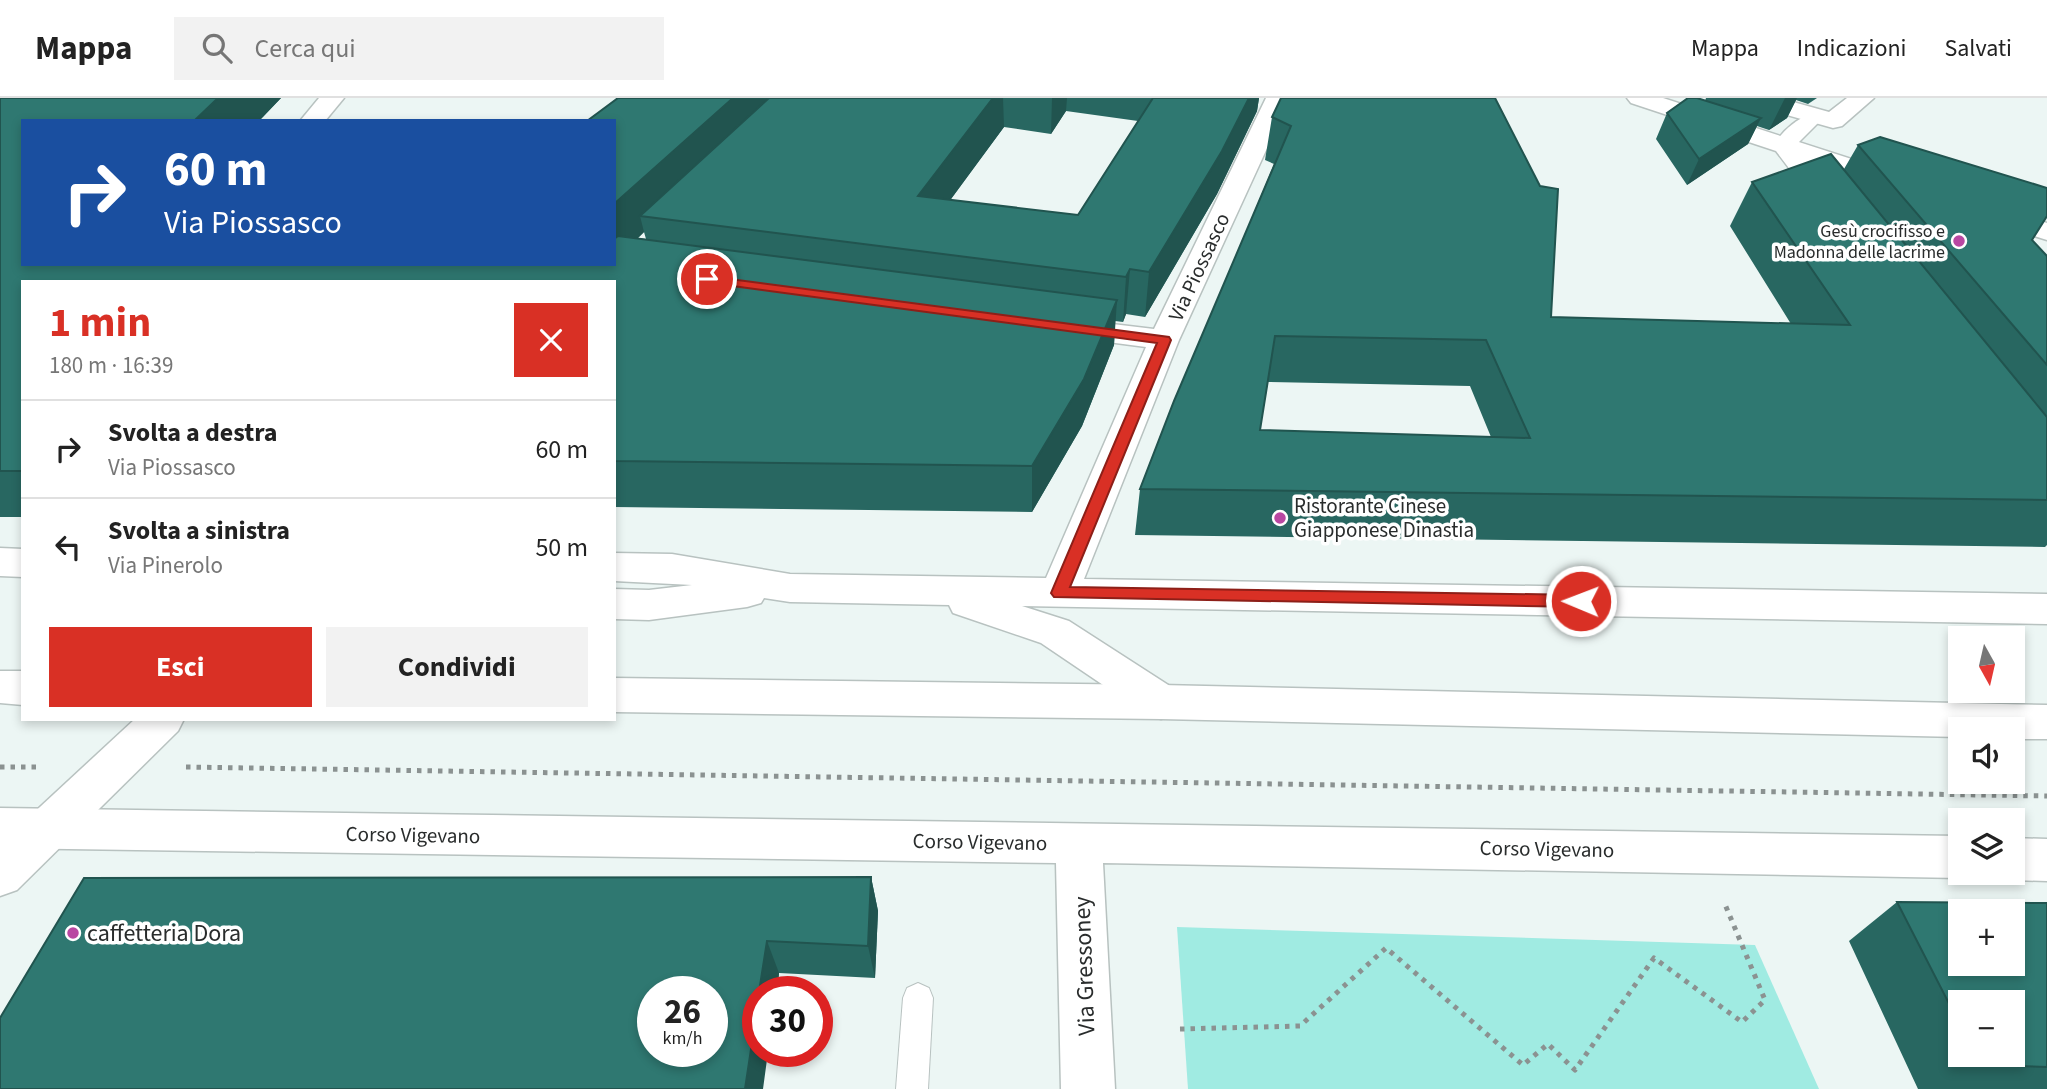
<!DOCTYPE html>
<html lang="it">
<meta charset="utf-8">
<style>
body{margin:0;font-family:"Source Sans 3",sans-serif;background:#f2f2f2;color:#222;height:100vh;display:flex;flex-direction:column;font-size:26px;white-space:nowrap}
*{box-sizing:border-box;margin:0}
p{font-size:23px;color:#767676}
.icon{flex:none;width:38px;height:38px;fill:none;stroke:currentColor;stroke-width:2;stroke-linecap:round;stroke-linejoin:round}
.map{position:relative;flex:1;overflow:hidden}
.sheet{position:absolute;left:21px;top:182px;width:595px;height:441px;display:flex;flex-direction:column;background:#fff;border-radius:0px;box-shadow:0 4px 10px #0003}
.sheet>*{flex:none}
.top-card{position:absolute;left:21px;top:21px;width:595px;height:147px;border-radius:0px;box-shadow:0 4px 10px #0003;background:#1a4fa0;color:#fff;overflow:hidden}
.needle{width:46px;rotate:172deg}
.fabs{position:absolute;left:1948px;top:528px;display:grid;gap:14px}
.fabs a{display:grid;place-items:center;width:77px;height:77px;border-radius:0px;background:#fff;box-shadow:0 4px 10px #0003;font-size:35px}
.speed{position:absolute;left:637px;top:878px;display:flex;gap:14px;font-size:35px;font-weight:700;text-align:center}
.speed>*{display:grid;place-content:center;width:91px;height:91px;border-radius:50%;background:#fff;box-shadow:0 4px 10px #0003;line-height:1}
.speed small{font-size:18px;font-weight:400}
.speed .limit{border:10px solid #d22;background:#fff;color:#111}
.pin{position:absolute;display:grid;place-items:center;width:60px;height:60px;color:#fff;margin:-30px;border:4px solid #fff;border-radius:50%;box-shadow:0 2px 7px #0007}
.me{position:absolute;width:77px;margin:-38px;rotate:271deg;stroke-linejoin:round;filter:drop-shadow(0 0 5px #0008)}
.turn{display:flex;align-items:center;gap:24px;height:147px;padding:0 28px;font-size:32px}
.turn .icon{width:91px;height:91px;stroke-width:2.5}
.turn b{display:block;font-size:49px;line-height:60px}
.round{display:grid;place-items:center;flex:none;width:74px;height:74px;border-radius:0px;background:#f2f2f2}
.headline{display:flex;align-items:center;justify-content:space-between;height:119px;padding:0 28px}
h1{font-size:42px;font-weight:700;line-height:52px;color:#d93025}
.button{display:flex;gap:14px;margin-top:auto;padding:14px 28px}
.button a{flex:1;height:80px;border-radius:0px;background:#d93025;color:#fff;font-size:28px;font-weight:700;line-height:80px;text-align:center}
.button a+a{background:#f2f2f2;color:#222}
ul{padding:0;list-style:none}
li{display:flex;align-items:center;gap:21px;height:98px;padding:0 28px;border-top:2px solid #e0e0e0}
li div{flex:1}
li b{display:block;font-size:26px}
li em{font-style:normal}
header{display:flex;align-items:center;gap:42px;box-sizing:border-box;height:98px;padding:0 35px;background:#fff;border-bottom:2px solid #e0e0e0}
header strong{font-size:33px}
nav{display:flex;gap:38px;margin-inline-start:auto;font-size:24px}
.search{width:490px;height:63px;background:#f2f2f2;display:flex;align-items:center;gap:18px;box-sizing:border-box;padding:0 24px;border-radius:0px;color:#767676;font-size:26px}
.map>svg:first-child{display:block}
.green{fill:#a0ebe2}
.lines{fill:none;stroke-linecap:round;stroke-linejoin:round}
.service-casing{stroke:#b8c2c0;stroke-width:2}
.pedestrian-casing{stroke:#b8c2c0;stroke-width:3}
.minor-casing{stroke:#b8c2c0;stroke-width:3}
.tertiary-casing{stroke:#b8c2c0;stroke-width:3}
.secondary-casing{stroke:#b8c2c0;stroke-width:3}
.path{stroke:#8b9291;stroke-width:5;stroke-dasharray:4.5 6;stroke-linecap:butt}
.service{fill:#fff;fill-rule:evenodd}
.pedestrian{fill:#fff;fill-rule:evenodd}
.minor{fill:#fff;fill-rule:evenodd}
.tertiary{fill:#fff;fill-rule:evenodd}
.secondary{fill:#fff;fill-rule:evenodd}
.wall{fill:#286761;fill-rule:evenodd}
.shaded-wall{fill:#21544f}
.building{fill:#2f7871;stroke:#21544f;stroke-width:2;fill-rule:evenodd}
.route{fill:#d93025;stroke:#8d1f18;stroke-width:2}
.poi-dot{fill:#b947a2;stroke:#fff;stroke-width:2.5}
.labels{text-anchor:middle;stroke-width:7;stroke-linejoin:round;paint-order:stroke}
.far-poi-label{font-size:18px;fill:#292c2c;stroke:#fff;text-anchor:end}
.street-label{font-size:21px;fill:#292c2c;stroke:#fff}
.poi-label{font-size:21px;fill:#292c2c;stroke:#fff;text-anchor:start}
.near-poi-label{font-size:24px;fill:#292c2c;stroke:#fff;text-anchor:start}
.near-street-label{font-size:24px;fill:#292c2c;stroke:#fff}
</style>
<header>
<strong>Mappa</strong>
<div class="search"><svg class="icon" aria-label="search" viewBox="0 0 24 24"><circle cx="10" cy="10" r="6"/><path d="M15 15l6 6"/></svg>Cerca qui</div>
<nav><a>Mappa</a><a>Indicazioni</a><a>Salvati</a></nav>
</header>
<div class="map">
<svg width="2047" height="991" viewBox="0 0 2047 991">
<rect width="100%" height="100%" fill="#ecf6f4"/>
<polygon class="green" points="1177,829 1755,847 1819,991 1188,991"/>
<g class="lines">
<g class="service-casing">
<polygon id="service" points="918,885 929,890 933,900 928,991 896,991 903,900 907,890"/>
</g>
<g class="pedestrian-casing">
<path id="pedestrian" d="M 1810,17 L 1817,19 L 1820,23 L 1797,46 L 1781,46 L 1778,41 C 1785,31 1798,20 1810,17 Z"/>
</g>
<g class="minor-casing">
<g id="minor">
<polygon points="319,0 344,0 325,23 300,23"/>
<polygon points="1266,0 1290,0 1179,242 1084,481 2047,496 2047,526 1022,508 1069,523 1176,592 1182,604 1176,616 1161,621 1146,616 1041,545 953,515 949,507 790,504 764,500 761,505 747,509 649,522 614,521 614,491 649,492 692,487 614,483 614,455 672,456 790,476 1046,480 1146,249 1062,238 1051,235 1047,229 1051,223 1062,220 1154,231"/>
<polygon points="1627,0 1663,0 1904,78 1908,84 1904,90 1895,92 1811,65 1845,109 1841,115 1823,115 1776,53 1631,5"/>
<polygon points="1741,0 1779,0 1829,14 1847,0 1874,0 1842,28 1833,30 1745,5"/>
<polygon points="1989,107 2047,125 2047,142 1979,121 1976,115 1979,109"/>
<polygon points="0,450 23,451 23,479 0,478"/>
<polygon points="0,710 1960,738 1960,775 1972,775 1960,780 1103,765 1115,991 1061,991 1056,765 0,750"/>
<polygon points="2012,740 2047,741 2047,783 2012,782 1996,776 2012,775"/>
</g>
</g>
<g class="tertiary-casing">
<polygon id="tertiary" points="135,621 184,621 178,633 17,792 0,798 0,746"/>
</g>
<g class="secondary-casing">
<g id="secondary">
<polygon points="0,573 23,573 23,607 0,605"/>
<polygon points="614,580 1161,587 2047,607 2047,641 2012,641 2012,632 1960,632 1960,639 1161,621 614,614"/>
</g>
</g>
<g class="path">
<polyline points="0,669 38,669"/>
<polyline points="186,669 2047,698"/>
<polyline points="1180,931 1300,928 1386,850 1523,967 1548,946 1575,972 1654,860 1742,924 1765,902 1724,804"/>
</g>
<use href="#service" class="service"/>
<use href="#pedestrian" class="pedestrian"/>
<use href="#minor" class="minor"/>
<use href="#tertiary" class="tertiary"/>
<use href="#secondary" class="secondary"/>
</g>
<g class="wall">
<path d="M 0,0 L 281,0 L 259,23 L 23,23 L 23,166 L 614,166 L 614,23 L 618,0 L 1259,0 L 1257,13 L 1217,96 L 1145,219 L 1126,216 L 1123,224 L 1115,223 L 1114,247 L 1082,328 L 1032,414 L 614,409 L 614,184 L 23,184 L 23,419 L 0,419 ZM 1066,13 L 1138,23 L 1078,117 L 950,102 L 1004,29 L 1051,36 ZM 644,134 L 646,141 L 638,140 Z"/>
<path d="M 1281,0 L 1551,219 L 1791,226 L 1730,128 L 1752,84 L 1844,71 L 1858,47 L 2032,142 L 2047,158 L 2047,447 L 2045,449 L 1135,437 L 1140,391 L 1274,66 L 1265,62 L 1272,19 ZM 1268,284 L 1470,288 L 1491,339 L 1260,332 Z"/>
<polygon points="1706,0 1817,0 1808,6 1796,2 1787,20 1769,32 1757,28 1748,46 1687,87 1656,41 1667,15 1705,3"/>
<polygon points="871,779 878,813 875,880 779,875 777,894 758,894 0,991"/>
<path d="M 1897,804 L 2047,805 L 2047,991 L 1918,991 L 1849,843 ZM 1960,905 L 2012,957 L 1960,957 Z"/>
</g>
<g class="shaded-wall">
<polygon points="218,0 281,0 259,23 194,23"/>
<polygon points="733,0 785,0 640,118 644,134 619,158 614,141 614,106"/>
<polygon points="993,0 1003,0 1004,29 921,142 918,98"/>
<polygon points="1052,0 1067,0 1066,13 1051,36"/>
<polygon points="1249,0 1259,0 1257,13 1217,96 1145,219 1149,174"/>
<polygon points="1785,0 1797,0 1787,20 1769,32"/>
<polygon points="1761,20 1748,46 1687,87 1699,61"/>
<polygon points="1130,171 1126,216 1123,224 1126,179"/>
<polygon points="1117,202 1114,247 1082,328 1032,414 1032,368"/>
<polygon points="871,779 878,813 875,880 868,848"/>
<polygon points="767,843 779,875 777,894 759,894"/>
<polygon points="758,905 758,954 768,954 763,991 745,991"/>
</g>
<g class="building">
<polygon points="0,0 218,0 194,23 23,23 23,166 614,166 614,141 618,138 1117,202 1084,281 1032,368 614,363 614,184 23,184 23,373 0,373"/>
<polygon points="618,0 733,0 614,106 614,23 587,23"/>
<polygon points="769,0 993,0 918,98 1078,117 1153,0 1249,0 1222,53 1149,174 1130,171 1126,179 640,118"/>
<path d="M 1281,0 L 1495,0 L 1540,88 L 1558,91 L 1551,219 L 1850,227 L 1752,84 L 1831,56 L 2047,319 L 2047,402 L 1140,391 L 1174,303 L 1291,28 L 1272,19 ZM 1275,238 L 1486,242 L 1530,340 L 1260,332 Z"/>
<polygon points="1688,0 1697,0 1761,20 1699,61 1667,15"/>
<polygon points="1880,39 2047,90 2047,118 2032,142 2047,158 2047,267 1858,47"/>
<path d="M 871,779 L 868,848 L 767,843 L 759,894 L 758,894 L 758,905 L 745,991 L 0,991 L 0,920 L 84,780 ZM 653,894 L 712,894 L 712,954 L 653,954 Z"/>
<path d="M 1897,804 L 2047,805 L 2047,969 L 1980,967 L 1976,957 L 2012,957 L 2012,905 L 1960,905 L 1960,927 ZM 1960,814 L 2012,814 L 2012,866 L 1960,866 Z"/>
</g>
<polygon class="route" points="707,178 1169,239 1171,242 1070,489 1581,497 1589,503 1581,509 1054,499 1051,495 1157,245 703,184 701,181"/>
<g class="poi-dot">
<circle cx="1959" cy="143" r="7"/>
<circle cx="1280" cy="420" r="7"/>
<circle cx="73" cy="835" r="7"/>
</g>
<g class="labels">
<g class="far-poi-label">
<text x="1945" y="139">Gesù crocifisso e<tspan x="1945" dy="21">Madonna delle lacrime</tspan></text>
</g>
<g class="street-label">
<text transform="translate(1199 169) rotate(-65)" y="7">Via Piossasco</text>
<text transform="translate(413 737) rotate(1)" y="7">Corso Vigevano</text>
<text transform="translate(980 744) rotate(1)" y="7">Corso Vigevano</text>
<text transform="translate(1547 751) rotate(1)" y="7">Corso Vigevano</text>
</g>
<g class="poi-label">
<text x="1294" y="415">Ristorante Cinese<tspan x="1294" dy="24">Giapponese Dinastia</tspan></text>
</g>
<g class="near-poi-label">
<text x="87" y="843">caffetteria Dora</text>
</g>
<g class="near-street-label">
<text transform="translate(1084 868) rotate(-92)" y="8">Via Gressoney</text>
</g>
</g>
</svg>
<div class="fabs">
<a><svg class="needle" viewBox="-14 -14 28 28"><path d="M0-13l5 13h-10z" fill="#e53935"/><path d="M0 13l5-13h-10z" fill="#767676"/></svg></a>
<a><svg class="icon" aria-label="sound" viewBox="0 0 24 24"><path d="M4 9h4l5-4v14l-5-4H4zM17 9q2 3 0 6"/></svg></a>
<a><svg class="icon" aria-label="layers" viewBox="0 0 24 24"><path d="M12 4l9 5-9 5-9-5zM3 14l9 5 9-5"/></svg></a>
<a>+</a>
<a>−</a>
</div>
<div class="speed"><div>26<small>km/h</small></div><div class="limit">30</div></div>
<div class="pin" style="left:707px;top:181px;background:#d93025"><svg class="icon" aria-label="arrive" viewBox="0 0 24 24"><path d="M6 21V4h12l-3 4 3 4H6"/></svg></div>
<svg class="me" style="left:1581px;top:503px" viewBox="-20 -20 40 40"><circle r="17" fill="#d93025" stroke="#fff" stroke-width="3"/><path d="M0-11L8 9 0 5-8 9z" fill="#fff"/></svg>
<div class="top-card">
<div class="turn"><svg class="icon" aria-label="right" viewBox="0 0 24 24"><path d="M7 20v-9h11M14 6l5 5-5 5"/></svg><div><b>60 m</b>Via Piossasco</div></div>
</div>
<section class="sheet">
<div class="headline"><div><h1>1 min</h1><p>180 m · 16:39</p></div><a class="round" style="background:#d93025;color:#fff"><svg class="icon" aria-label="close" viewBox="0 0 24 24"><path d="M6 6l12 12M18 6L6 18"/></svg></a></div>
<ul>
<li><svg class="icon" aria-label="right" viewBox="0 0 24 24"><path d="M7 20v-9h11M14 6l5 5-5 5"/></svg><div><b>Svolta a destra</b><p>Via Piossasco</p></div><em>60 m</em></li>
<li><svg class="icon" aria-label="left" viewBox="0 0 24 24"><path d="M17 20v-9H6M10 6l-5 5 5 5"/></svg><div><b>Svolta a sinistra</b><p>Via Pinerolo</p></div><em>50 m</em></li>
</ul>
<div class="button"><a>Esci</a><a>Condividi</a></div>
</section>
</div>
